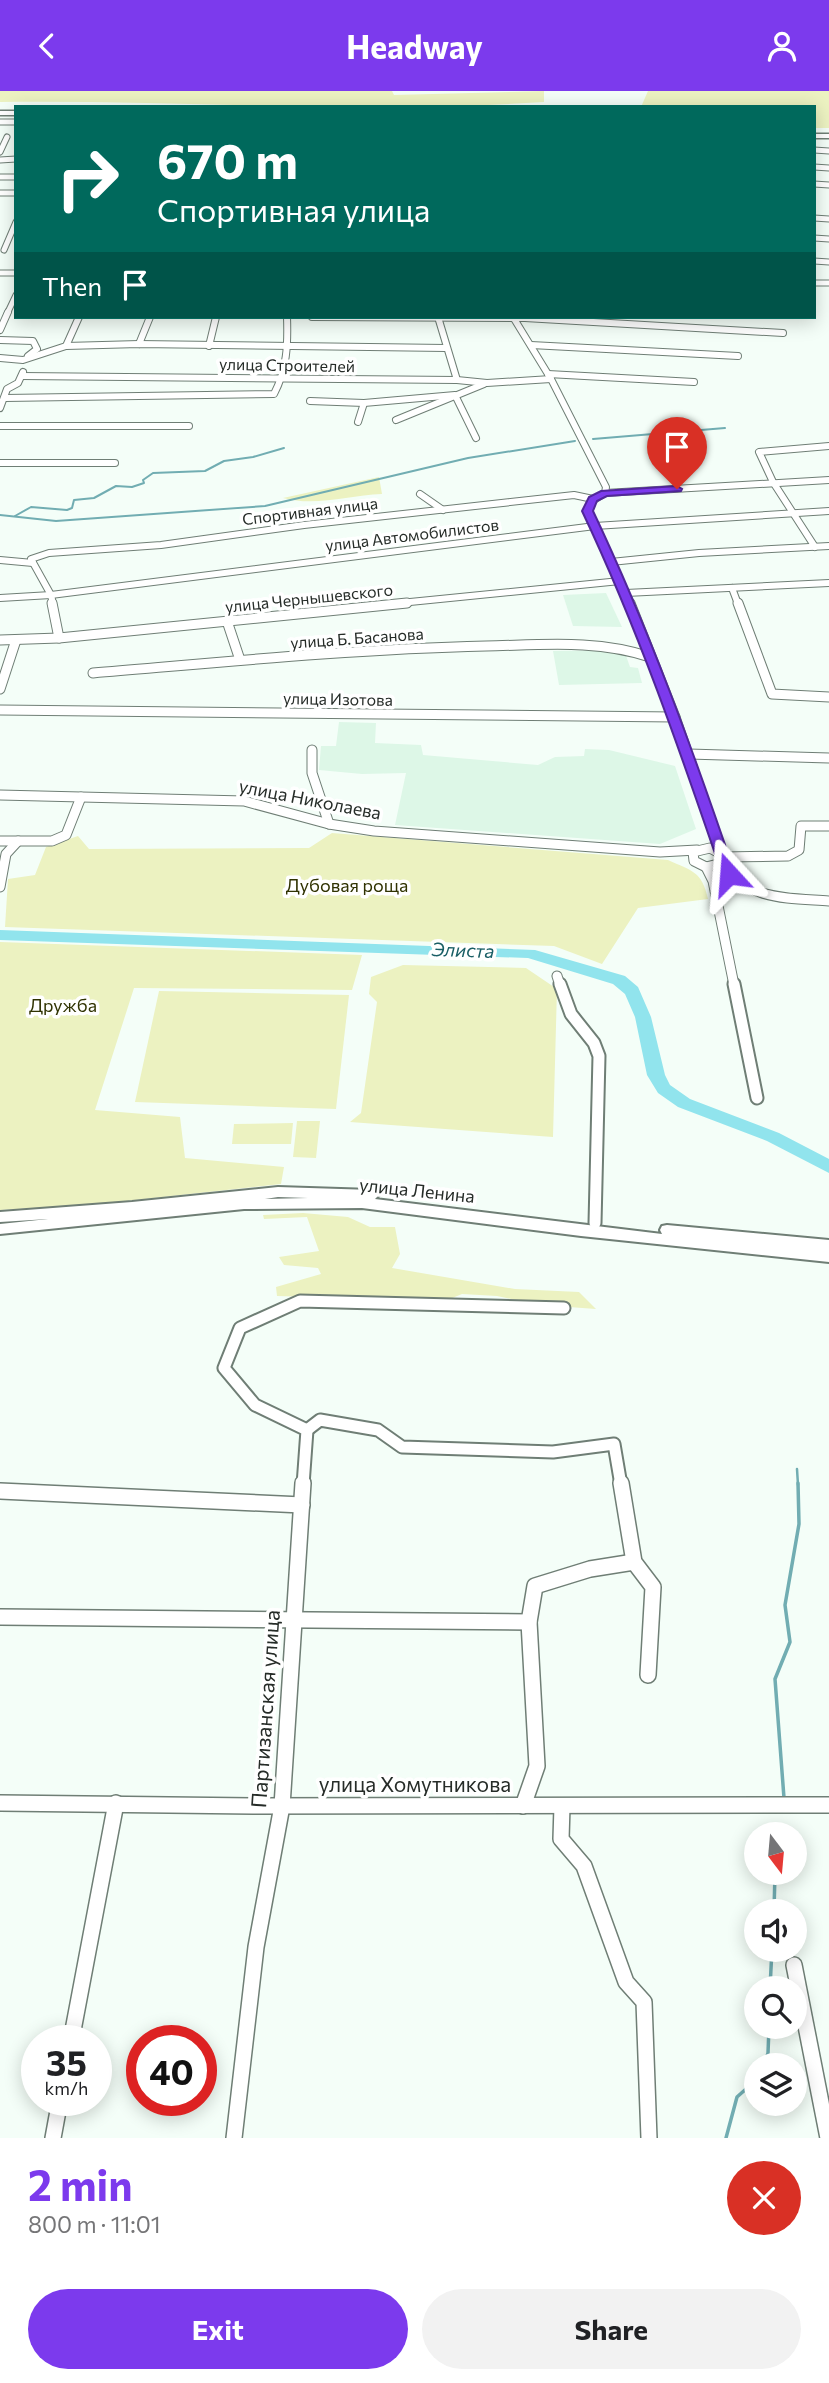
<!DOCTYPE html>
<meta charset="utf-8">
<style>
body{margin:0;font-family:Commissioner,sans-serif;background:#f2f2f2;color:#202124;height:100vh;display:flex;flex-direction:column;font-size:26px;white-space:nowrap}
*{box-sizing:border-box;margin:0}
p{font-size:23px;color:#757577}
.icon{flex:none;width:38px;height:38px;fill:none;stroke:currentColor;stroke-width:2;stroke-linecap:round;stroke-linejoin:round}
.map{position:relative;height:2047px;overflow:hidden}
.side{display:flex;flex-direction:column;background:#fff;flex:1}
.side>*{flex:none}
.top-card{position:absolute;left:14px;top:14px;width:802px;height:214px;border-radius:0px;box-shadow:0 4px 18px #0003;background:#00695c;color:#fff;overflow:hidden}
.needle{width:46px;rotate:164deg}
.tools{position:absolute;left:744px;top:1731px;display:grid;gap:14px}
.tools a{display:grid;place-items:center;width:63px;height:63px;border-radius:50%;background:#fff;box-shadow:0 4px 18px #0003;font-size:35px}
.speed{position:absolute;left:21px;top:1934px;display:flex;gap:14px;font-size:35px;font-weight:700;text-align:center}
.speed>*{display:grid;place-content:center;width:91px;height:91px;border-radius:50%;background:#fff;box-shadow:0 4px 18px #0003;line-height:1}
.speed small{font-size:18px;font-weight:400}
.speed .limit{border:10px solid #d22;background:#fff;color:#111}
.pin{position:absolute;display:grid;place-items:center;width:60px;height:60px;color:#fff;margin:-72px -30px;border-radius:50% 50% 50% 0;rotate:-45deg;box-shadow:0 0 7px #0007}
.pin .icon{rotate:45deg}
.me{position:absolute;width:77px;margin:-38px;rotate:341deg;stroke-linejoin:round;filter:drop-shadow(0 0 5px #0008)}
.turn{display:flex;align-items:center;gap:24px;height:147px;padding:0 28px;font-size:32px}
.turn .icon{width:91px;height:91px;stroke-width:2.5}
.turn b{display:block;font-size:49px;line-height:60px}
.then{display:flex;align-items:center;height:66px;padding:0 28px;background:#0003;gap:14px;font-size:26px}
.round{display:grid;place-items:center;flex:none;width:74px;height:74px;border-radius:37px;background:#f2f2f2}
.overview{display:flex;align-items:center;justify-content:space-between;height:119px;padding:0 28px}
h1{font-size:42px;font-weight:700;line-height:52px;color:#7c3aed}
.button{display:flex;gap:14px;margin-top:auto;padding:14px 28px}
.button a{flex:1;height:80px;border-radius:42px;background:#7c3aed;color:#fff;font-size:28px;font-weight:700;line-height:80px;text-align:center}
.button a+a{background:#f2f2f2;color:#202124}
header{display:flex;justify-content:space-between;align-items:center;height:91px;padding:0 28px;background:#7c3aed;color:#fff;font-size:32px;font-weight:700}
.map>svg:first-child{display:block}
.built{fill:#ddf7e7}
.green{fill:#ecf2c1}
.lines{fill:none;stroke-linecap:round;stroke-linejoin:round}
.stream-far2{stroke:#71adb2;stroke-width:2}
.stream-far1{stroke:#71adb2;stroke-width:2.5}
.stream{stroke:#71adb2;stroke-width:3.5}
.river{fill:#91e4ed;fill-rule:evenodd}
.minor-far4-casing{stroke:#6f7e75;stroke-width:7}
.minor-far3-casing{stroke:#6f7e75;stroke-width:8}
.minor-far2-casing{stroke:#6f7e75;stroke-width:11}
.minor-far1-casing{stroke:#6f7e75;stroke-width:15}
.minor-casing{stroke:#6f7e75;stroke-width:18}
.major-casing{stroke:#6f7e75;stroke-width:4}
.highway-casing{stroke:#6f7e75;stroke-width:3}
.minor-far4{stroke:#fff;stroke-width:5}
.minor-far3{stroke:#fff;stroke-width:6}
.minor-far2{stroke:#fff;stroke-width:9}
.minor-far1{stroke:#fff;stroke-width:11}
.minor{stroke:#fff;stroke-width:15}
.major{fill:#fff;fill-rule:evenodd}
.highway{fill:#fff;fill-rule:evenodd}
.route{fill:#7c3aed;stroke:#51269a;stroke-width:2}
.labels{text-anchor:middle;stroke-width:7;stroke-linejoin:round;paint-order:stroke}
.far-street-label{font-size:16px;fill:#262c28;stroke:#fff}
.street-label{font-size:18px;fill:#262c28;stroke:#fff}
.park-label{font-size:18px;fill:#303302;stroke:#fff}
.water-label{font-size:19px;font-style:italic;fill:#195e65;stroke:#fff}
.near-street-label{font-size:21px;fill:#262c28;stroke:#fff}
</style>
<header><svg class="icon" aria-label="back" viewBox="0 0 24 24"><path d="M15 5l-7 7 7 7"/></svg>Headway<svg class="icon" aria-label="person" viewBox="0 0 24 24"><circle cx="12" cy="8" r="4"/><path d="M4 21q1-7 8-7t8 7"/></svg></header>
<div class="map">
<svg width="829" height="2047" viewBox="0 0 829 2047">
<rect width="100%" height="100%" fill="#f4fef8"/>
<g class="built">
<polygon points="606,502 622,536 573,535 563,504"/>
<polygon points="624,559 630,576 638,577 642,592 559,594 553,560"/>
<polygon points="339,631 376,632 375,652 421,654 423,664 538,674 555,666 584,665 585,658 609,659 675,675 696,738 660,753 395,734 406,682 362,683 319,679 321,655 336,655"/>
</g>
<g class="green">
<path d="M 0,0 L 392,0 L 394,4 L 544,0 L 544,11 C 363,23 181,9 0,11 Z"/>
<polygon points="648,0 829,0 829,37 814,37 814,16 641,16"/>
<path d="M 379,386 L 382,403 C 349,404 316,416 283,407 Z"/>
<path d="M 332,742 L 668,769 C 692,780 702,780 708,808 L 638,817 L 602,873 L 554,855 L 5,836 L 8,788 L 35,784 L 46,756 L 78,745 L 89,758 L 309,757 Z"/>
<polygon points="0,851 362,864 352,899 134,897 95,1019 180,1026 185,1067 284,1076 281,1093 90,1114 0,1119"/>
<polygon points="403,874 526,877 557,898 553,1046 350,1031 361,1022 377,911 369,903 371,886"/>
<polygon points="159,900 349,904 336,1018 135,1011"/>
<polygon points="297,1030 320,1030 316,1067 293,1066"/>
<polygon points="293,1032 291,1053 232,1053 234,1033"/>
<polygon points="303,1122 348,1126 370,1136 395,1136 400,1163 392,1177 515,1198 579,1201 596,1218 555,1215 545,1209 525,1211 497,1205 462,1203 445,1210 277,1205 276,1196 321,1183 318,1177 284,1174 279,1166 319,1160 307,1126 264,1128 263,1124"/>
</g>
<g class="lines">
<g class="stream-far2">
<polyline points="593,348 725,337"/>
<polyline points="0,424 56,430 265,415 468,367 575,350"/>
<polyline points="15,425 31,416 67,419 72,417 74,409 94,407 116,395 132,396 144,392 143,389 153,382 205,380 224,370 253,366 284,357"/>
</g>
<polyline class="stream-far1" points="797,1378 798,1394"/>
<g class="stream">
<polyline points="784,1707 775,1588 790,1551 785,1514 799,1433 798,1392"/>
<polyline points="774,1820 775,1782"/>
<polyline points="770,1897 772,1858"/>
<polyline points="764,1974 768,1962 769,1936"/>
<polyline points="726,2047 737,2006 756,1989"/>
</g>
<polygon class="river" points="0,839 535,859 625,885 638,896 651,926 665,984 670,994 690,1008 779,1042 829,1068 829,1082 767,1050 678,1016 658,1002 647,984 635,926 625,903 613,893 528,867 0,849"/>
<g class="minor-far4-casing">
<g id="minor-far4">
<polyline points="0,31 16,31"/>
<polyline points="814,59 829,60"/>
<polyline points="0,61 7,46"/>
<polyline points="0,69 16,68"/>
<polyline points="814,76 829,77"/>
<polyline points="0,86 16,86"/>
<polyline points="814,93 829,94"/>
<polyline points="0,102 16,102"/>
<polyline points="814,127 829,128"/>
<polyline points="814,147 829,148"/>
<polyline points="4,159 16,131"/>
<polyline points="814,170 829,171"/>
<polyline points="0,182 16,182"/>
<polyline points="814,192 829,192"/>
<polyline points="7,223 16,204"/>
</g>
</g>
<g class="minor-far3-casing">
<g id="minor-far3">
<polyline points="312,226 525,227 783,242"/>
<polyline points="438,226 457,289"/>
<polyline points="513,226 551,288 606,396 605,402"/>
<polyline points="0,239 8,221"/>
<polyline points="0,249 33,250 37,258 28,265"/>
<polyline points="139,253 150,226"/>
<polyline points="531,254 738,265"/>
<polyline points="66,255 139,253 446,257"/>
<polyline points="209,255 216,226"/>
<polyline points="0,267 23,269 66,255 79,226"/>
<polyline points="548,283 694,291"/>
<polyline points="22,285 457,289 487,292 551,288"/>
<path d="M 5,307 L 274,303 C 287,278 288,254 287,226"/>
<polyline points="310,310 364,312 455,304 476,347"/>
<polyline points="0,317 7,298 18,292 23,281"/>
<polyline points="396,329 484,293"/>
<polyline points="358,331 364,312"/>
<polyline points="0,335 189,335"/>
<polyline points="0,372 115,372"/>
<polyline points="420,403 443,419"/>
<polyline points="815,456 773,391 759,361 829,355"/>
<polyline points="0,469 33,472"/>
<polyline points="611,471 699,462 829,455"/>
<polyline points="732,497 738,513"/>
<polyline points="626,502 829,492"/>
<polyline points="0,507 51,504 595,435 829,420"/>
<polyline points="53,513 51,504 31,468 49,462 161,454 304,434 574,404 593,408"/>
<polyline points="390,513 620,490"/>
<polyline points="631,513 588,420 591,411 605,402 829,389"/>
</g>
</g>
<g class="minor-far2-casing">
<g id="minor-far2">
<polyline points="52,512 59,547"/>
<polyline points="630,512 675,626 722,762"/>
<polyline points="738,512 772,603 829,606"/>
<polyline points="227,530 240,569"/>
<polyline points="0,549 59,547 407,512"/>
<path d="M 93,582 C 224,571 355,558 486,555 C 541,554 597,548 650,566"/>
<polyline points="0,598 16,549"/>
<polyline points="0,619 675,626"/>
<polyline points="312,659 312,682 329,733"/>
<polyline points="689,663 829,667"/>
<polyline points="0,704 244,710 329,733 374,740 660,761 697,759"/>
<polyline points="0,750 52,750 66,744 81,706"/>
<polygon points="710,757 723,764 722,772 706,776 694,770 693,761"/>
<polyline points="724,766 788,765 799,759 801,735 829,735"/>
<path d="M 724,769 C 742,810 790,807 829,810"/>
<polyline points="706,776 713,790 734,894"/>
<polyline points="0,796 6,763 18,750"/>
<polyline points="557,885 560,894"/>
</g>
</g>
<g class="minor-far1-casing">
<g id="minor-far1">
<polyline points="560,893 571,923 594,952 599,965 595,1132"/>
<polyline points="734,893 757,1007"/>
<polyline points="307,1339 320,1329 378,1339 402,1356 553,1361 614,1353 621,1394"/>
<polyline points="303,1394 307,1339 255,1314 224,1277 240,1237 300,1210 564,1217"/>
</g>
</g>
<g class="minor-casing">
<g id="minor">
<polyline points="621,1392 634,1471 653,1496 648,1584"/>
<polyline points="0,1400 302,1414"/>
<polyline points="0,1526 529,1531"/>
<polyline points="0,1712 253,1715 829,1714"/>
<polyline points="523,1715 537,1675 529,1531 535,1495 590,1478 634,1471"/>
<polyline points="562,1715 561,1748 584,1775 626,1891 644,1911 649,2047"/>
<polyline points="794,1874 828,2047"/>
<polyline points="71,1950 116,1712"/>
<polyline points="53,2047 60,2009"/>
<polyline points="234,2047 256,1856 282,1715 303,1392"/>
</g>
</g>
<g class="major-casing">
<path id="major" d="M 278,1096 L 372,1099 L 377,1100 L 379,1104 L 375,1108 L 662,1143 L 660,1139 L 662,1135 L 667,1134 L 829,1149 L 829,1171 L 581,1145 L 362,1117 L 244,1118 L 0,1143 L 0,1133 L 48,1128 L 0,1131 L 0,1121 L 132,1111 ZM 278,1106 L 308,1107 L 265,1108 Z"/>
</g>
<g class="highway-casing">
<g id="highway">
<rect x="0" y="20" width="16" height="4"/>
<rect x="814" y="43" width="15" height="4"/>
</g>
</g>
<use href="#minor-far4" class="minor-far4"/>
<use href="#minor-far3" class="minor-far3"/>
<use href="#minor-far2" class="minor-far2"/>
<use href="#minor-far1" class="minor-far1"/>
<use href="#minor" class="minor"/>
<use href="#major" class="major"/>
<use href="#highway" class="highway"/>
</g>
<path class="route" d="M 677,395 L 682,398 L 681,400 L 607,405 L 597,410 L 593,420 C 649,538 693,659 735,783 L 729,788 L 722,783 C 680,660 638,538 582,420 L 589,406 L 601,400 Z"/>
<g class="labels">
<g class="far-street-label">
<text transform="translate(287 274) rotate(1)" y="6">улица Строителей</text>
<text transform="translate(310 420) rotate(-7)" y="6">Спортивная улица</text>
<text transform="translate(412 444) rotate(-7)" y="6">улица Автомобилистов</text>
<text transform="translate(309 507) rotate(-6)" y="6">улица Чернышевского</text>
<text transform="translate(357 547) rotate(-4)" y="6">улица Б. Басанова</text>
<text transform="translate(338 608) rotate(1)" y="6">улица Изотова</text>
</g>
<g class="street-label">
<text transform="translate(310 709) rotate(11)" y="6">улица Николаева</text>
<text transform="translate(417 1100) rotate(6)" y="6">улица Ленина</text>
</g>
<g class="park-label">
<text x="347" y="801">Дубовая роща</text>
<text x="63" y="921">Дружба</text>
</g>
<g class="water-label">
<text transform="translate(463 859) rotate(2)" y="7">Элиста</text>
</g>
<g class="near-street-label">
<text transform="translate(266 1618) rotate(-86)" y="7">Партизанская улица</text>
<text x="415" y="1701">улица Хомутникова</text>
</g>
</g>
</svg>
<div class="tools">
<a><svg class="needle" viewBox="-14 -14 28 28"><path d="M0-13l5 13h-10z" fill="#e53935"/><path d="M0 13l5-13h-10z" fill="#757577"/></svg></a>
<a><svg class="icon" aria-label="sound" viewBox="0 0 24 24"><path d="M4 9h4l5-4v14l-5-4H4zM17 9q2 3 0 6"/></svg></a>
<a><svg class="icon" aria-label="search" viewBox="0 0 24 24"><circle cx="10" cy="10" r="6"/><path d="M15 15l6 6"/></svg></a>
<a><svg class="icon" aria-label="layers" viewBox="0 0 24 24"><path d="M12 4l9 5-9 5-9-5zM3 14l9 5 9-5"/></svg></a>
</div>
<div class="speed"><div>35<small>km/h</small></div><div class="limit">40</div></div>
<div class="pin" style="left:677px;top:398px;background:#d93025"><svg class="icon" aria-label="arrive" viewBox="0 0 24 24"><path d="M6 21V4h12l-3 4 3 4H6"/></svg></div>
<svg class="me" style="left:729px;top:783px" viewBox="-20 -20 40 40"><path d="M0-17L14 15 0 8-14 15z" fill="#7c3aed" stroke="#fff" stroke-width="4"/></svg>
<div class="top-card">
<div class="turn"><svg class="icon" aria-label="right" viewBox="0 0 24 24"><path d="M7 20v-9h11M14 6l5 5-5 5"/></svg><div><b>670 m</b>Спортивная улица</div></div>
<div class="then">Then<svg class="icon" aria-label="arrive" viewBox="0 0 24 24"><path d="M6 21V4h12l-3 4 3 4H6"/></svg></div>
</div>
</div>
<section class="side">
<div class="overview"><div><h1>2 min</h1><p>800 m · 11:01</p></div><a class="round" style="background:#d93025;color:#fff"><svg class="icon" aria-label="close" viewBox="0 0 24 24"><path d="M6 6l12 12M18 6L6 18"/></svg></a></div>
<div class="button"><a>Exit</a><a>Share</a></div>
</section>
